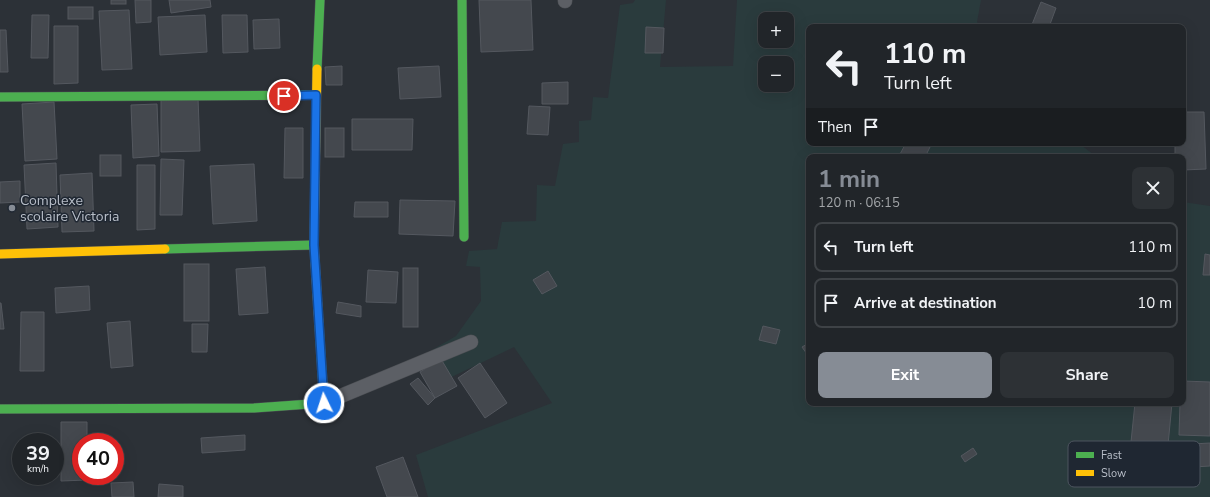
<!DOCTYPE html>
<meta charset="utf-8">
<style>
body{margin:0;font-family:"Nunito Sans",sans-serif;background:#2d3135;color:#f1f3f6;height:100vh;display:flex;flex-direction:column;font-size:15px;white-space:nowrap}
*{box-sizing:border-box;margin:0}
p{font-size:13px;color:#a2a5a8}
.icon{flex:none;width:22px;height:22px;fill:none;stroke:currentColor;stroke-width:2;stroke-linecap:round;stroke-linejoin:round}
.map{position:relative;flex:1;overflow:hidden}
.sheet{position:absolute;left:806px;top:154px;width:380px;height:252px;display:flex;flex-direction:column;background:#212529;border-radius:8px;box-shadow:0 4px 16px #0002,0 0 0 1px #3e4246}
.sheet>*{flex:none}
.guide{position:absolute;left:806px;top:24px;width:380px;height:122px;border-radius:8px;box-shadow:0 4px 16px #0002,0 0 0 1px #3e4246;background:#212529;color:#f1f3f6;overflow:hidden}
.fabs{position:absolute;left:758px;top:12px;display:grid;gap:8px}
.fabs a{display:grid;place-items:center;width:36px;height:36px;border-radius:8px;background:#212529;box-shadow:0 4px 16px #0002,0 0 0 1px #3e4246;font-size:20px}
.speed{position:absolute;left:12px;top:433px;display:flex;gap:8px;font-size:20px;font-weight:700;text-align:center}
.speed>*{display:grid;place-content:center;width:52px;height:52px;border-radius:50%;background:#212529;box-shadow:0 4px 16px #0002,0 0 0 1px #3e4246;line-height:1}
.speed small{font-size:10px;font-weight:400}
.speed .limit{border:6px solid #d22;background:#fff;color:#111}
.pin{position:absolute;display:grid;place-items:center;width:34px;height:34px;color:#fff;margin:-17px;border:2px solid #fff;border-radius:50%;box-shadow:0 1px 4px #0007}
.me{position:absolute;width:44px;margin:-22px;rotate:356deg;stroke-linejoin:round;filter:drop-shadow(0 0 3px #0008)}
.turn{display:flex;align-items:center;gap:14px;height:84px;padding:0 12px;font-size:18px}
.turn .icon{width:52px;height:52px;stroke-width:2.5}
.turn b{display:block;font-size:28px;line-height:34px}
.then{display:flex;align-items:center;height:38px;padding:0 12px;background:#0003;gap:8px;font-size:15px}
.round{display:grid;place-items:center;flex:none;width:42px;height:42px;border-radius:8px;background:#2d3135}
.head{display:flex;align-items:center;justify-content:space-between;height:68px;padding:0 12px}
h1{font-size:24px;font-weight:700;line-height:30px;color:#868c95}
.button{display:flex;gap:8px;margin-top:auto;padding:8px 12px}
.button a{flex:1;height:46px;border-radius:8px;background:#868c95;color:#fff;font-size:16px;font-weight:700;line-height:46px;text-align:center}
.button a+a{background:#2d3135;color:#f1f3f6}
ul{padding:0;list-style:none}
li{display:flex;align-items:center;gap:12px;height:50px;margin:0 8px 6px;padding:0 4px;border:2px solid #3e4246;border-radius:8px}
li div{flex:1}
li b{display:block;font-size:15px}
li em{font-style:normal}
.map>svg:first-child{display:block}
.green{fill:#2a3b3d;fill-rule:evenodd}
.building{fill:#44484e;stroke:#54585f}
.lines{fill:none;stroke-linecap:round;stroke-linejoin:round}
.street-casing{stroke:#4a4d52;stroke-width:15}
.fast-casing{stroke:#4a4d52;stroke-width:10}
.slow-casing{stroke:#4a4d52;stroke-width:10}
.street{stroke:#5c5f65;stroke-width:14}
.fast{stroke:#4caf50;stroke-width:9}
.slow{stroke:#ffc107;stroke-width:9}
.route-casing{stroke:#114b97;stroke-width:10}
.route{stroke:#1a73e8;stroke-width:7}
.poi-dot{fill:#868c95;stroke:#1f2732;stroke-width:1.5}
.labels{text-anchor:middle;stroke-width:3;stroke-linejoin:round;paint-order:stroke}
.poi-label{font-size:14px;fill:#b7bdc7;stroke:#1f2732;text-anchor:start}
.key{fill:#1f2732;stroke:#4d545f;stroke-width:1}
.key-label{font-size:11px;fill:#b7bdc7}
</style>
<div class="map">
<svg width="1210" height="497" viewBox="0 0 1210 497">
<rect width="100%" height="100%" fill="#2c3137"/>
<path class="green" d="M 635,0 L 666,0 L 660,67 L 733,66 L 737,0 L 981,0 L 977,22 L 981,27 L 809,27 L 809,143 L 1078,143 L 1097,157 L 809,157 L 809,403 L 1183,403 L 1183,202 L 1210,206 L 1210,497 L 428,497 L 416,455 L 552,403 L 514,347 L 439,383 L 432,350 L 456,336 L 481,301 L 480,267 L 466,266 L 469,251 L 497,249 L 502,222 L 536,221 L 537,185 L 555,186 L 563,144 L 579,142 L 579,121 L 591,120 L 593,97 L 608,98 L 620,5 L 633,3 ZM 765,19 L 787,19 L 787,41 L 765,41 ZM 765,63 L 787,63 L 787,85 L 765,85 Z"/>
<g class="building">
<rect x="111" y="0" width="15" height="4"/>
<polygon points="135,0 151,0 151,22 136,23"/>
<polygon points="169,0 210,0 211,7 171,13"/>
<polygon points="479,0 531,0 533,50 481,52"/>
<polygon points="1041,2 1056,8 1049,27 1031,27"/>
<rect x="68" y="7" width="25" height="12"/>
<polygon points="129,10 132,69 102,70 99,11"/>
<polygon points="32,15 49,15 48,58 31,58"/>
<polygon points="205,15 207,52 160,55 158,17"/>
<polygon points="222,15 247,15 248,52 223,53"/>
<polygon points="279,19 280,48 254,49 253,20"/>
<polygon points="54,26 78,26 78,83 54,84"/>
<polygon points="646,27 664,28 663,53 645,53"/>
<polygon points="0,30 6,30 8,72 0,72"/>
<polygon points="342,66 342,85 326,85 325,67"/>
<polygon points="439,66 441,97 400,99 398,68"/>
<polygon points="568,82 568,104 542,104 542,83"/>
<polygon points="198,98 200,151 161,152 161,99"/>
<polygon points="54,102 57,159 25,161 22,104"/>
<polygon points="157,104 159,156 133,158 131,105"/>
<polygon points="529,106 550,107 548,135 527,134"/>
<polygon points="1185,112 1204,112 1206,169 1183,170 1183,157 1175,157 1175,143 1183,143 1183,116 1185,116"/>
<polygon points="352,119 413,119 412,150 352,150"/>
<polygon points="285,128 303,128 303,178 284,178"/>
<rect x="325" y="128" width="19" height="29"/>
<polygon points="906,143 923,143 930,147 925,157 901,157 899,156"/>
<rect x="100" y="155" width="21" height="21"/>
<polygon points="161,159 184,160 182,215 160,215"/>
<polygon points="56,163 58,227 27,229 24,165"/>
<polygon points="254,164 257,221 213,224 210,166"/>
<polygon points="137,165 155,165 155,229 137,230"/>
<polygon points="92,173 94,231 62,232 60,175"/>
<polygon points="20,181 20,202 0,203 0,182"/>
<polygon points="400,200 455,201 453,236 399,234"/>
<polygon points="355,202 388,202 388,217 354,217"/>
<polygon points="1205,254 1210,255 1210,275 1203,275"/>
<rect x="184" y="264" width="25" height="57"/>
<polygon points="265,267 268,313 239,315 236,269"/>
<rect x="403" y="268" width="15" height="59"/>
<polygon points="368,270 398,272 396,303 366,302"/>
<polygon points="548,271 557,286 542,294 533,280"/>
<polygon points="89,286 90,310 56,313 55,288"/>
<polygon points="338,302 361,306 361,317 336,313"/>
<polygon points="0,303 1,303 4,329 0,329"/>
<polygon points="21,312 44,312 44,371 20,371"/>
<polygon points="130,321 133,366 111,368 107,323"/>
<polygon points="192,324 208,324 207,352 192,352"/>
<polygon points="763,326 780,330 776,344 759,340"/>
<polygon points="809,343 809,357 802,347"/>
<polygon points="441,359 457,386 435,398 420,372"/>
<polygon points="480,363 507,403 485,418 458,378"/>
<polygon points="418,378 435,398 428,405 410,384"/>
<polygon points="1183,381 1210,382 1210,436 1179,435 1180,403 1183,403"/>
<polygon points="1135,403 1172,403 1168,445 1131,442"/>
<polygon points="61,422 87,422 87,442 81,442 81,476 87,476 87,480 61,481"/>
<polygon points="245,435 245,450 202,453 201,438"/>
<polygon points="1210,443 1210,466 1177,468 1176,445"/>
<polygon points="973,448 977,454 965,462 961,456"/>
<polygon points="403,457 418,497 387,497 376,467"/>
<polygon points="133,482 134,497 112,497 111,483"/>
<polygon points="159,484 183,486 183,497 158,497"/>
</g>
<g class="lines">
<g class="street-casing">
<g id="street">
<polyline points="565,1 565,0"/>
<polyline points="324,403 471,342"/>
</g>
</g>
<g class="fast-casing">
<g id="fast">
<polyline points="462,0 464,237"/>
<polyline points="317,69 320,0"/>
<polyline points="0,97 316,95"/>
<polyline points="165,249 314,245"/>
<polyline points="0,409 254,408 324,403 319,325"/>
</g>
</g>
<g class="slow-casing">
<g id="slow">
<polyline points="317,69 314,245 319,325"/>
<polyline points="0,254 165,249"/>
</g>
</g>
<use href="#street" class="street"/>
<use href="#fast" class="fast"/>
<use href="#slow" class="slow"/>
</g>
<g class="lines">
<g class="route-casing">
<polyline id="route" points="284,96 316,95 314,245 324,403"/>
</g>
<use href="#route" class="route"/>
</g>
<circle class="poi-dot" cx="12" cy="208" r="4"/>
<g class="labels">
<g class="poi-label">
<text x="20" y="205">Complexe<tspan x="20" dy="16">scolaire Victoria</tspan></text>
</g>
</g>
<rect x="1068" y="441" width="132" height="46" rx="6" class="key"/>
<rect x="1076" y="452" width="18" height="6" fill="#4caf50"/>
<rect x="1076" y="470" width="18" height="6" fill="#ffc107"/>
<g class="key-label">
<text x="1101" y="459">Fast</text>
<text x="1101" y="477">Slow</text>
</g>
</svg>
<div class="fabs">
<a>+</a>
<a>−</a>
</div>
<div class="speed"><div>39<small>km/h</small></div><div class="limit">40</div></div>
<div class="pin" style="left:284px;top:96px;background:#d93025"><svg class="icon" aria-label="arrive" viewBox="0 0 24 24"><path d="M6 21V4h12l-3 4 3 4H6"/></svg></div>
<svg class="me" style="left:324px;top:403px" viewBox="-20 -20 40 40"><circle r="17" fill="#1a73e8" stroke="#fff" stroke-width="3"/><path d="M0-11L8 9 0 5-8 9z" fill="#fff"/></svg>
<div class="guide">
<div class="turn"><svg class="icon" aria-label="left" viewBox="0 0 24 24"><path d="M17 20v-9H6M10 6l-5 5 5 5"/></svg><div><b>110 m</b>Turn left</div></div>
<div class="then">Then<svg class="icon" aria-label="arrive" viewBox="0 0 24 24"><path d="M6 21V4h12l-3 4 3 4H6"/></svg></div>
</div>
<section class="sheet">
<div class="head"><div><h1>1 min</h1><p>120 m · 06:15</p></div><a class="round"><svg class="icon" aria-label="close" viewBox="0 0 24 24"><path d="M6 6l12 12M18 6L6 18"/></svg></a></div>
<ul>
<li><svg class="icon" aria-label="left" viewBox="0 0 24 24"><path d="M17 20v-9H6M10 6l-5 5 5 5"/></svg><div><b>Turn left</b></div><em>110 m</em></li>
<li><svg class="icon" aria-label="arrive" viewBox="0 0 24 24"><path d="M6 21V4h12l-3 4 3 4H6"/></svg><div><b>Arrive at destination</b></div><em>10 m</em></li>
</ul>
<div class="button"><a>Exit</a><a>Share</a></div>
</section>
</div>
